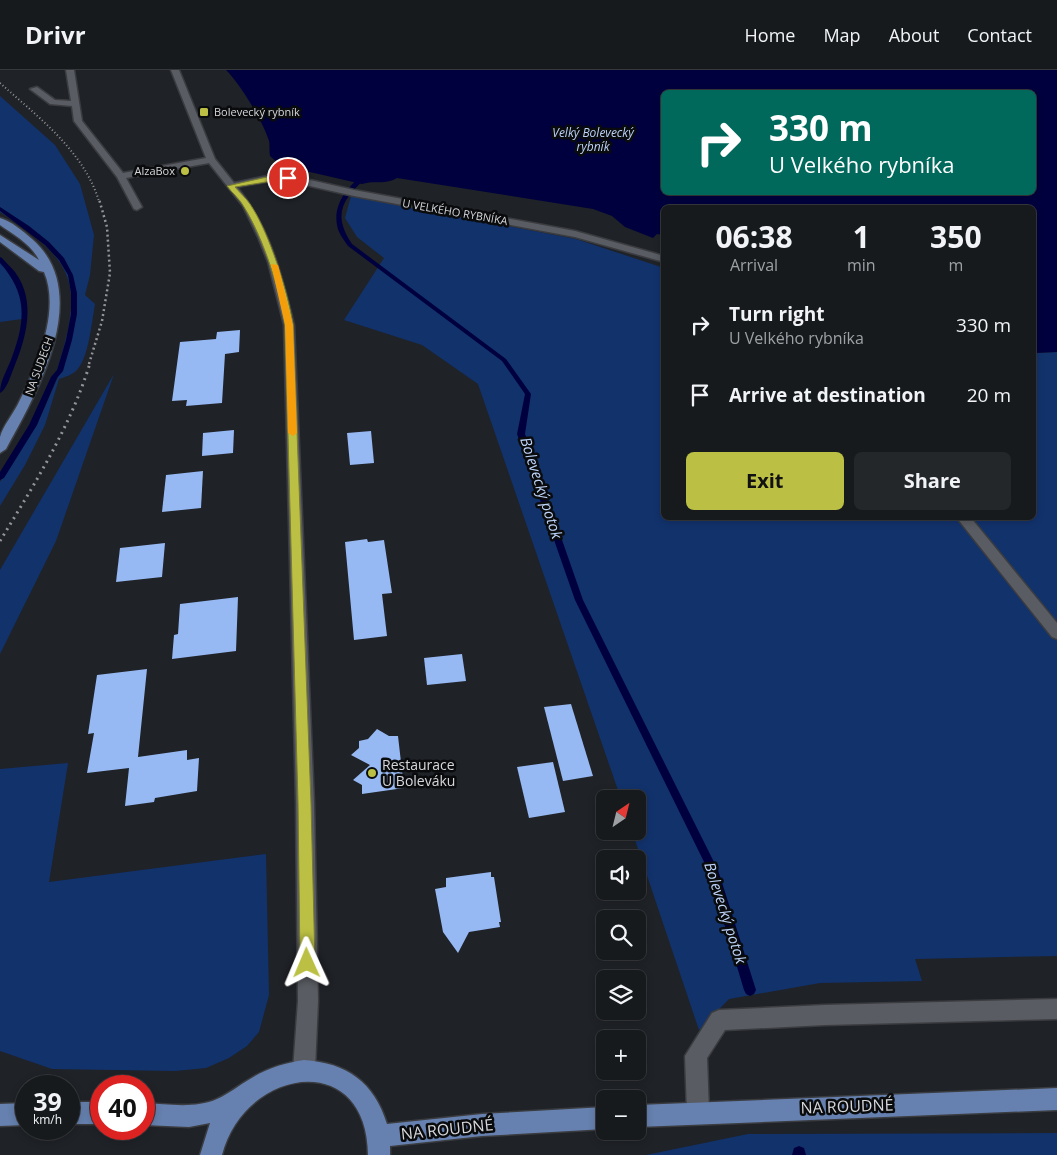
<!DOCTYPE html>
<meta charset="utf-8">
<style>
body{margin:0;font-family:"Open Sans",sans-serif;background:#24272a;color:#f1f3f6;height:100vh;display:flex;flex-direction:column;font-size:19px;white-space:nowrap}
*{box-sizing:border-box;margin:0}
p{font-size:16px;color:#9ea1a4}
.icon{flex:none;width:28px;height:28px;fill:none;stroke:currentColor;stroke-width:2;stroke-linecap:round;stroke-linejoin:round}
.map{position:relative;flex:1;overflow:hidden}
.side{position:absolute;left:661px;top:135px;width:375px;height:315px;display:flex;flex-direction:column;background:#171a1d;border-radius:8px;box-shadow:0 2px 8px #0003,0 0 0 1px #36383b}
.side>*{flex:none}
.banner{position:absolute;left:661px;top:20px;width:375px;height:105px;border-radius:8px;box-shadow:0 2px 8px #0003,0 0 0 1px #36383b;background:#00695c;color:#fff;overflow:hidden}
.needle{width:32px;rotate:35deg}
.buttons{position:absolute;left:596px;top:720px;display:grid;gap:10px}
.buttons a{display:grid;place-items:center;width:50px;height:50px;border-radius:8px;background:#171a1d;box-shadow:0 2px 8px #0003,0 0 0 1px #36383b;font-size:25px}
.speed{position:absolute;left:15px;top:1005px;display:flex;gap:10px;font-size:25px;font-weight:700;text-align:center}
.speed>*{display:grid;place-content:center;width:65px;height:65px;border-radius:50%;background:#171a1d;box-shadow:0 2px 8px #0003,0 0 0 1px #36383b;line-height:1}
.speed small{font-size:12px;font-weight:400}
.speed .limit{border:8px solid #d22;background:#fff;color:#111}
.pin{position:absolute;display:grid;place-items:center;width:42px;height:42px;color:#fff;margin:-21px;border:2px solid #fff;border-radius:50%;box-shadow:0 1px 5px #0007}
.me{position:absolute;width:55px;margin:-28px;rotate:359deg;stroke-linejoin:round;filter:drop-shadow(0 0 4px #0008)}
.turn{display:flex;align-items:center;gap:18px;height:105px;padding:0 25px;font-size:22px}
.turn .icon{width:65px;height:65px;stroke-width:2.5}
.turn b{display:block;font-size:35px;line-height:42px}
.eta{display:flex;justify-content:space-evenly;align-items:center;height:85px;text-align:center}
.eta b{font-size:30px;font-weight:700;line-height:35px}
.action{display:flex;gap:10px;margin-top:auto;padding:10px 25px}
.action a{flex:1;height:58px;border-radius:8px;background:#bbc044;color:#111;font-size:20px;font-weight:700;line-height:58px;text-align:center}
.action a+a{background:#24272a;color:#f1f3f6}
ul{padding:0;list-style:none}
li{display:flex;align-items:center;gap:15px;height:70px;padding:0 25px}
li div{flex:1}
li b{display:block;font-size:19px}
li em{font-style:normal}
header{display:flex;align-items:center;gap:30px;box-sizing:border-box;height:70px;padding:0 25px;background:#171a1d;border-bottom:1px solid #36383b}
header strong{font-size:24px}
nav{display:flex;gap:28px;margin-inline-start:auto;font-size:18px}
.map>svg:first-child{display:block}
.green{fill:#12326c}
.water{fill:#00003e;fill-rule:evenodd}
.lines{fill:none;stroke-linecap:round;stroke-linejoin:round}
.stream{fill:#00003e;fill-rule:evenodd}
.building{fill:#96b8f3}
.minor-casing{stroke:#3a3c40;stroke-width:3}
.major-casing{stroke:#3a3c40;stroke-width:3}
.minor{fill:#595c62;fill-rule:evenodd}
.major{fill:#6681af;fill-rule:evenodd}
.rail-far2{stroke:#939599;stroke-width:2;stroke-dasharray:1 2.5;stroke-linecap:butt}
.rail-far1{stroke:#939599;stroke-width:2.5;stroke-dasharray:2 3;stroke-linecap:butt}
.rail{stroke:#939599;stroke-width:3;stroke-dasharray:2 4.5;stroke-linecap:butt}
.route{fill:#bbc044;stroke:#7a7d2c}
.slow{fill:#f59e0b}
.poi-dot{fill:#bbc044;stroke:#0a0b0d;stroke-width:2}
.labels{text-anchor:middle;stroke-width:5;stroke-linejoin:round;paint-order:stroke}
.far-poi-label{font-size:11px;fill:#d5d7da;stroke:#0a0b0d;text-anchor:start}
.far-street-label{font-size:11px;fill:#d5d7da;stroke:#0a0b0d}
.far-water-label{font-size:12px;font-style:italic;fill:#bbd1f7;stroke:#0a0b0d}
.poi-label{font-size:14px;fill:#d5d7da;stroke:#0a0b0d;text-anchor:start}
.water-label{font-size:15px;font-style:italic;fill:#bbd1f7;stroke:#0a0b0d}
.near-street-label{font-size:16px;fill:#d5d7da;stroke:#0a0b0d}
</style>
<header>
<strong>Drivr</strong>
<nav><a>Home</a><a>Map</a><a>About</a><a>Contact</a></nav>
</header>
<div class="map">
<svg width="1057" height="1085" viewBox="0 0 1057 1085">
<rect width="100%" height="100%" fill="#1f2227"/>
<g class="green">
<path d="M 0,26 L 55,75 L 80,114 L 94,165 L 90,205 L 85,225 L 95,234 C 92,250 89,287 77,300 C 72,305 65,307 59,309 L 45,355 L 25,395 L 0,436 L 0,412 L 19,383 L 43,341 L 58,307 L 56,303 C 84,215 78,192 0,142 Z"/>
<polygon points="351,126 576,169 664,198 664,448 1034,448 1034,283 1057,282 1057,886 915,889 922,911 820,913 729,929 699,960 632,761 638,761 638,729 621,729 478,314 422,275 344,250 384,188 357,167 345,148"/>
<path d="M 0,190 C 21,212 28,218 22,249 L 0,252 Z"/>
<polygon points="114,304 56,471 0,584 0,500"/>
<polygon points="68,693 49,812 266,784 269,925 259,962 247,976 229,988 206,998 175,1001 52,999 0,981 0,699"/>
<polygon points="1057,1063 1057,1085 646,1085 748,1064"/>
</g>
<path class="water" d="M 226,0 L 1057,0 L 1057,282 L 1034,283 L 1034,138 L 664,138 L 664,165 L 657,164 L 653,168 L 625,157 L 612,146 L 593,139 L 397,108 C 387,115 374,110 362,114 L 288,97 L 277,92 L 270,86 C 269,81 270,75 269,71 C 263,51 240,14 226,0 ZM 1034,22 L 1034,122 L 664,122 L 664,22 Z"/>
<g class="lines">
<g class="stream">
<path d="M 363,105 L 368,106 C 344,128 331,143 352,174 L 506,289 L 531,324 L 525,364 L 583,530 L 718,800 L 756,920 L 754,924 L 750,926 L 746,924 L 744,920 L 708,800 L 575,530 L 517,364 L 525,324 L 502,291 L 348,176 C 344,170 338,163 337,155 C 333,134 348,116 363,105 Z"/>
<polygon points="0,137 29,156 49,172 64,188 73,205 77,223 77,244 72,270 63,301 57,308 37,355 4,408 0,410 0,402 29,355 51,307 57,300 66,270 71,244 71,223 68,205 59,190 45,175 0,141"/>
<path d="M 0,187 L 2,188 C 6,193 11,197 15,202 C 37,232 26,269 13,300 C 10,307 7,319 0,323 C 0,310 8,299 12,287 C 26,250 27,223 0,193 Z"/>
<polygon points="799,1076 804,1078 806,1085 792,1085 794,1078"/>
</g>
</g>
<g class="building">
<polygon points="240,260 239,282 225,284 222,333 186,336 187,330 172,331 180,272 216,269 217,262"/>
<polygon points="234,360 233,383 202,386 203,363"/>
<polygon points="371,361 374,393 350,395 347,363"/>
<polygon points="203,401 201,438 162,442 166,405"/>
<polygon points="367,469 368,472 384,470 392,523 382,524 387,566 354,570 345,472"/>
<polygon points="165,473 162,507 116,512 120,478"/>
<polygon points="238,527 236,581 172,589 174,565 178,564 180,534"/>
<polygon points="462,584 466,611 427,615 424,588"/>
<polygon points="147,599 138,687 187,680 187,690 199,688 197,721 155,728 154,732 125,736 129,698 87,703 94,663 88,664 97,605"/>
<polygon points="571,634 593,706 563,711 544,637"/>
<polygon points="377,659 389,666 398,666 404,718 362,724 362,715 353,710 370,695 351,685 359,678 359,671 368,669"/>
<polygon points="553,692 565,742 529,748 517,697"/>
<polygon points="491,802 491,807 494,807 501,852 499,852 500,857 469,862 458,883 443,862 435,819 446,817 446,808"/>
</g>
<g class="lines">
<g class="minor-casing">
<g id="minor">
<path d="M 66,0 L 74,0 L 82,51 L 123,103 L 206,88 L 171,0 L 179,0 L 215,89 L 234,113 L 276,104 L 288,105 L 354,120 L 575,161 L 664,186 L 664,192 L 575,167 L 354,126 L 288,111 L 276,110 L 237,117 C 270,158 282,206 294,255 L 314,733 L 318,931 L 315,1000 L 312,1008 L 304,1011 L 296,1008 L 293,1000 L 298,931 L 296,733 L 284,255 L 268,192 L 258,167 L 243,136 L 209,93 L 126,108 L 142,137 L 137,140 L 134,139 L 117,107 L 74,51 L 72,36 L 50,34 L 30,19 L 37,17 L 55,30 L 71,31 Z"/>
<polygon points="957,448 971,448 1057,553 1057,569 1052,567"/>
<polygon points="1057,929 1057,949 825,955 725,960 707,988 709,1042 706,1050 698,1053 690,1050 687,1042 685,986 712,943 719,940 825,935"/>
</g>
</g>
<g class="major-casing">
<g id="major">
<path d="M 0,148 C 11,151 23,161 32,169 C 94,223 37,323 6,379 L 0,383 C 0,378 0,372 0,367 C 3,356 13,344 18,334 C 36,298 61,241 44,202 L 39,201 L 0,172 L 0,165 L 39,190 C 31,174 14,165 0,155 Z"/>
<path d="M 304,990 C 347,993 374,1012 387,1054 L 482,1044 L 605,1037 L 605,1059 L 482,1066 L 390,1076 L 390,1085 L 368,1085 C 367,977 244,998 222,1085 L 200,1085 L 210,1053 L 189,1057 L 144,1055 L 144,1033 C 167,1034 195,1039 217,1029 C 229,1024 239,1015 250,1009 C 267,998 285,993 304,990 Z"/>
<polygon points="1057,1018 1057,1040 638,1057 638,1035"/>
<rect x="69" y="1032" width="32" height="22"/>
<polygon points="26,1033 26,1055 0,1056 0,1034"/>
</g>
</g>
<use href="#minor" class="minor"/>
<use href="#major" class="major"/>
<path class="rail-far2" d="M 0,13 C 38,47 83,80 99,131"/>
<polyline class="rail-far1" points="89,294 102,251 110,203 107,157 99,129"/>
<path class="rail" d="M 0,471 C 34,415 71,356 90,293"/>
</g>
<path class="route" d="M 276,105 L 291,108 L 235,117 C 240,123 246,128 250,134 C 269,162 288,222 293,255 L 311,733 L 315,893 L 313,898 L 307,900 L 302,898 L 300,893 L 298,733 L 285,255 C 280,220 263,167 244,137 C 240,129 232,123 227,116 Z"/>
<polygon class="slow" points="271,194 278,195 293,255 297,363 293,366 288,363 285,255"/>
<g class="poi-dot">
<rect x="199" y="37" width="10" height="10" rx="2.5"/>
<circle cx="185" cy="101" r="5"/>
<circle cx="372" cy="703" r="5"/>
</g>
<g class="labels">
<g class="far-poi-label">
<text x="214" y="46">Bolevecký rybník</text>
<text x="175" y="105" text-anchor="end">AlzaBox</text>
</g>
<g class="far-street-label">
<text transform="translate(455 142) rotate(10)" y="4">U VELKÉHO RYBNÍKA</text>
<text transform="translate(39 296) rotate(-70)" y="4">NA SUDECH</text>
</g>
<g class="far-water-label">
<text x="593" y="67">Velký Bolevecký<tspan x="593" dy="14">rybník</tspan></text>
</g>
<g class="poi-label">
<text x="382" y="700">Restaurace<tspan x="382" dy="16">U Boleváku</tspan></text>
</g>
<g class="water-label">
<text transform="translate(541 418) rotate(72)" y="5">Bolevecký potok</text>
<text transform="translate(725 843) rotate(72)" y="5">Bolevecký potok</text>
</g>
<g class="near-street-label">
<text transform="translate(847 1036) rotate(-2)" y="6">NA ROUDNÉ</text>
<text transform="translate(447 1059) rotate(-6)" y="6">NA ROUDNÉ</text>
</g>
</g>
</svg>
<div class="buttons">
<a><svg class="needle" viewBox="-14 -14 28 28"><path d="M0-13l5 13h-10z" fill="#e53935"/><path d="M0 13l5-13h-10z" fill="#9ea1a4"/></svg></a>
<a><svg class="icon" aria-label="sound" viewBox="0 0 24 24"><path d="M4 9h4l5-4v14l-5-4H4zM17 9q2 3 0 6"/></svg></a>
<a><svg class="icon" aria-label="search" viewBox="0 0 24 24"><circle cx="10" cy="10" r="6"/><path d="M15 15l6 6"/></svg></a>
<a><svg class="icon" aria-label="layers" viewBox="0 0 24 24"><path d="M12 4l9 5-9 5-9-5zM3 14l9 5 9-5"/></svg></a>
<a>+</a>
<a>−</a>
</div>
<div class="speed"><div>39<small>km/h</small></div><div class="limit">40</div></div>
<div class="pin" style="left:288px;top:108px;background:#d93025"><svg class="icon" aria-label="arrive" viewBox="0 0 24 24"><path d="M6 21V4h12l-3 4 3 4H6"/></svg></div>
<svg class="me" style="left:307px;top:893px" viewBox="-20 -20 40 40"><path d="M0-17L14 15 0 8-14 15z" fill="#bbc044" stroke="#fff" stroke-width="4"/></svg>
<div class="banner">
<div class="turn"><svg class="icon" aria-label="right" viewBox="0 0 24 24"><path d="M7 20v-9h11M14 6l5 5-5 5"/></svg><div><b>330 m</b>U Velkého rybníka</div></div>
</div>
<section class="side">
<div class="eta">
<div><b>06:38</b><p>Arrival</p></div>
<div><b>1</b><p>min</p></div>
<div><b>350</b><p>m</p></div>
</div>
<ul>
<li><svg class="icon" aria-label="right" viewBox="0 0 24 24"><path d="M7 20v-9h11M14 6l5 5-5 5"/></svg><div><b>Turn right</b><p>U Velkého rybníka</p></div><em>330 m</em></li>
<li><svg class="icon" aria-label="arrive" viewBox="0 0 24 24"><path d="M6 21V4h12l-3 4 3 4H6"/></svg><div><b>Arrive at destination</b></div><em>20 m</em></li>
</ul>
<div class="action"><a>Exit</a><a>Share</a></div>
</section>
</div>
